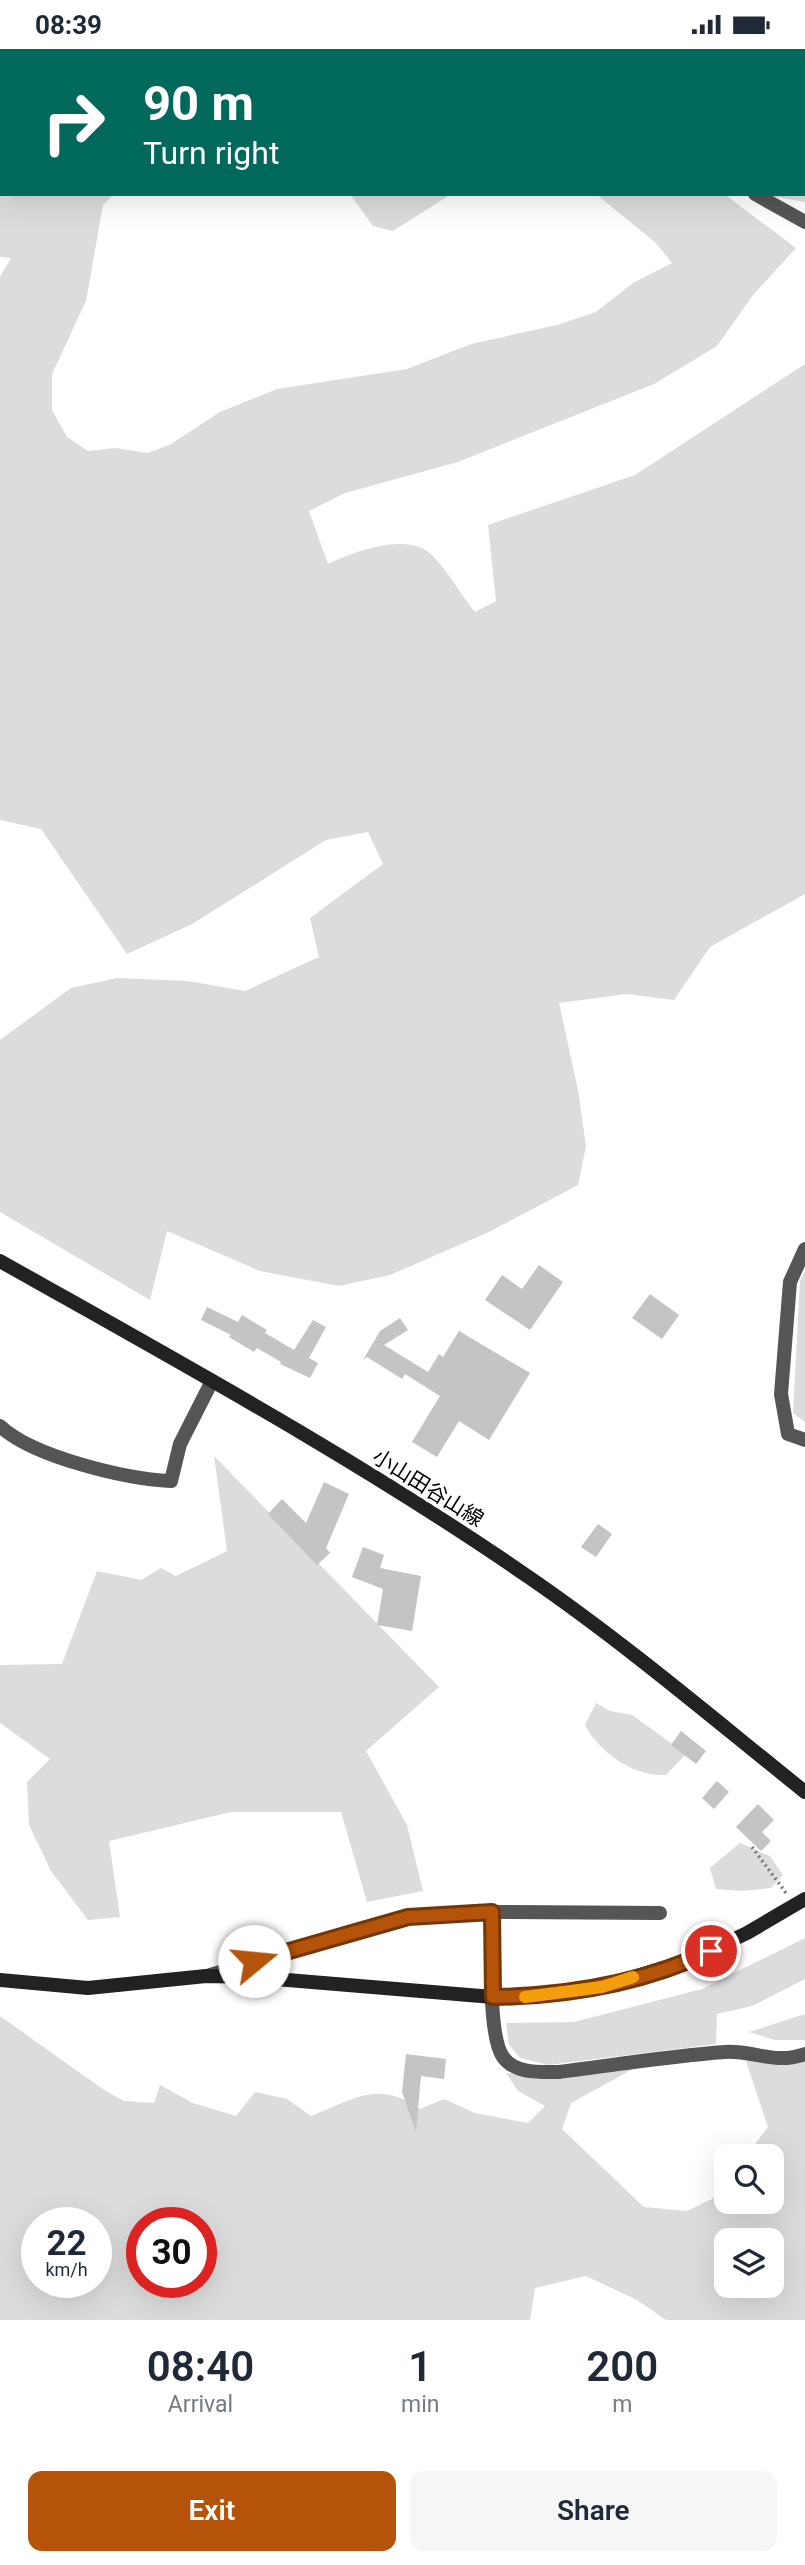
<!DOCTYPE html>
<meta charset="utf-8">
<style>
body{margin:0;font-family:Roboto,"Noto Sans JP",sans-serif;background:#f6f6f7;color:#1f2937;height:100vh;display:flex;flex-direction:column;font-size:26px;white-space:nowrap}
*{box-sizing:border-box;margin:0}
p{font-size:23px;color:#747a83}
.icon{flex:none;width:38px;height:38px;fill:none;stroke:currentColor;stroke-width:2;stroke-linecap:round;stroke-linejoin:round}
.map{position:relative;height:2271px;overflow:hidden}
.side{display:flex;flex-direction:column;background:#fff;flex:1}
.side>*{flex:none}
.hud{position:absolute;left:0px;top:0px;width:805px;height:147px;box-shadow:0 7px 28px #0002;background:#00695c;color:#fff;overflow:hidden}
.fabs{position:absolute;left:714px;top:2095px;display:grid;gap:14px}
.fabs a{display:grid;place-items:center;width:70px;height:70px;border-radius:14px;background:#fff;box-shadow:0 7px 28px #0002;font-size:35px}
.speed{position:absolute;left:21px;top:2158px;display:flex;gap:14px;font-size:35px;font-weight:700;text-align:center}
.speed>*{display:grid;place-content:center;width:91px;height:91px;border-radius:50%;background:#fff;box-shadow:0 7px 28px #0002;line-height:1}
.speed small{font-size:18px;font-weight:400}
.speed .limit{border:10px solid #d22;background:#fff;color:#111}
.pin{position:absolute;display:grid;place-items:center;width:60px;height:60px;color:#fff;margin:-30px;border:4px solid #fff;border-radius:50%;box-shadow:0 2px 7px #0007}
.me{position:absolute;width:77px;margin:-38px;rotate:73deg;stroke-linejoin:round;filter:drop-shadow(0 0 5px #0008)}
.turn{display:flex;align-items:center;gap:24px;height:147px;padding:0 28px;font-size:32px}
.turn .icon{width:91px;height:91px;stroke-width:2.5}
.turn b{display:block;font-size:49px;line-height:60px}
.eta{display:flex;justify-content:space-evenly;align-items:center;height:119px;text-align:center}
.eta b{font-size:42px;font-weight:600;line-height:49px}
.button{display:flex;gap:14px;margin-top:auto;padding:14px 28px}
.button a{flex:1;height:80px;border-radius:14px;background:#b45309;color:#fff;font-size:28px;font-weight:600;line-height:80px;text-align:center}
.button a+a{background:#f6f6f7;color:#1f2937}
.status{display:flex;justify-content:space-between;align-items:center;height:49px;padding:0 35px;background:#fff;direction:ltr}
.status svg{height:19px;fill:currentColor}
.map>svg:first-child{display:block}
.green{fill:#dcdcdc;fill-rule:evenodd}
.building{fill:#c4c4c4}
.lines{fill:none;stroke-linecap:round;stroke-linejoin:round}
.path{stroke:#777;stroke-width:3.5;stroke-dasharray:2 3.5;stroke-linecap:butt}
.minor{stroke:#555;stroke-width:14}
.secondary{stroke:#222;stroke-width:14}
.route-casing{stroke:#753606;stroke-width:18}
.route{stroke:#b45309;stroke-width:12}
.slow{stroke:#f59e0b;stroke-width:12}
.labels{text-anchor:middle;stroke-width:7;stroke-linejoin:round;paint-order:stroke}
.street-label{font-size:21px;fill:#000;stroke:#fff}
</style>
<div class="status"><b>08:39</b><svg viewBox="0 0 49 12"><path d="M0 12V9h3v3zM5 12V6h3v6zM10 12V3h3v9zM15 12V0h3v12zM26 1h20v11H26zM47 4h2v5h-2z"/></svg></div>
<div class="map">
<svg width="805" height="2271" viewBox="0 0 805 2271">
<rect width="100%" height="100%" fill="#fff"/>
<g class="green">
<path d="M 0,0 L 328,2 L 2,2 L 2,145 L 114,145 L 103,156 L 86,252 L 52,325 L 52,361 L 67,388 L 88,402 L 115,399 L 148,404 L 171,395 L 220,363 L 277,340 L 407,320 L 471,295 L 557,276 L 596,263 L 633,234 L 672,214 L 656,194 L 596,145 L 724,145 L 796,199 L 753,246 L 717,297 L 654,335 L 458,413 L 345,444 L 309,462 L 328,515 C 353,503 408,482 432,506 C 448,522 460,545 475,563 L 496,552 L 488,476 L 635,426 L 805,315 L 805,845 L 710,898 L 674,951 L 626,945 L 559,954 L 578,1041 L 586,1097 L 578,1136 L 489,1183 L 390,1226 L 339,1237 L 260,1222 L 167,1182 L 150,1251 L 0,1163 L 0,991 L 71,939 L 117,929 L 188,932 L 245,942 L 319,908 L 310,869 L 383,815 L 368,783 L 326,791 L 192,875 L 127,905 L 41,780 L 0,771 L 0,228 L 11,209 L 0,208 Z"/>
<polygon points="673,0 805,0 805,153 761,145 803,145 803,2"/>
<polygon points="350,145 451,145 393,182 373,177"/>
<polygon points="805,1222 805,1373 793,1364 800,1232"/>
<polygon points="214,1407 439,1638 366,1702 407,1776 423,1842 367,1853 341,1763 231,1763 109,1792 120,1868 88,1871 51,1822 29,1776 27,1733 50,1710 0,1674 0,1616 62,1615 97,1522 141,1531 161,1519 176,1527 227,1502"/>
<path d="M 596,1654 L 610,1662 L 632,1666 L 686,1705 L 666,1726 C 634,1728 600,1704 585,1676 Z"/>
<polygon points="740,1794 770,1807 783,1826 771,1839 741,1842 716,1840 710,1819"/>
<polygon points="805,1889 805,1930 752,1957 717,1965 716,1995 548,2016 520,2009 509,1996 506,1974 574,1973 702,1940"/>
<polygon points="805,1965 805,1991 775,1991 749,1983"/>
<path d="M 0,1967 L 104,2041 L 124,2052 L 154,2054 L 160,2036 L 193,2054 L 236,2067 L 255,2043 L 287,2050 L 311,2067 C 353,2051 378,2030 420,2060 L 444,2050 L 475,2064 L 528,2074 L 545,2057 L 518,2042 L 506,2024 L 541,2025 L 644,2014 L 571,2054 L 562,2080 L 644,2158 L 687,2162 L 712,2150 L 726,2132 L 726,2152 L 772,2152 L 772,2107 L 746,2107 L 768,2078 L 742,2000 L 805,2005 L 805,2271 L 666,2271 L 637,2251 L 586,2227 L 535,2239 L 530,2271 L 0,2271 ZM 37,2174 L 96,2174 L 96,2233 L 37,2233 ZM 142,2174 L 201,2174 L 201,2233 L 142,2233 ZM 726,2191 L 772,2191 L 772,2236 L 726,2236 Z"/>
</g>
<g class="building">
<polygon points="539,1216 563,1233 530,1281 485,1251 502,1226 522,1240"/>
<polygon points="650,1245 679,1266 662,1290 632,1269"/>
<polygon points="207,1258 238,1273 242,1266 267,1281 265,1284 294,1301 313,1271 326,1278 309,1309 318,1314 310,1329 280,1315 281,1313 257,1299 254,1303 229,1288 231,1286 201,1271"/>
<polygon points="400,1269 408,1281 384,1296 428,1323 439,1305 443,1308 459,1282 530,1324 489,1391 459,1372 437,1408 412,1393 440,1347 405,1325 402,1330 367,1308 363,1311 380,1282"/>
<polygon points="324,1433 349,1445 326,1499 330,1504 317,1516 268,1465 282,1450 306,1474"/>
<polygon points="598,1475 612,1485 596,1508 581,1498"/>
<polygon points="363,1498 384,1506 380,1519 421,1527 412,1582 377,1576 383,1540 352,1528"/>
<polygon points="681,1682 706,1702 696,1715 671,1696"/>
<polygon points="717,1732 729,1743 714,1760 702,1749"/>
<polygon points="758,1755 774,1771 762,1783 771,1792 761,1802 736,1778"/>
<polygon points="406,2005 446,2010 444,2030 421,2027 416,2083 402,2043"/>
</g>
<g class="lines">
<polyline class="path" points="752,1798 786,1844"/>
<g class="minor">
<polyline points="426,0 428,2"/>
<polyline points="755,145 805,173"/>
<polyline points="805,1200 790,1233 781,1345 788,1385 805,1391"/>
<path d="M 0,1377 C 33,1408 126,1430 171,1432 L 180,1395 L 212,1332"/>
<path d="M 492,1863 C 492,1894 487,1985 503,2008 C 515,2025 540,2023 559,2023 C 614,2016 670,2007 725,2003 C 753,2001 774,2016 805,2005"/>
<polyline points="210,1926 408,1868 492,1863 660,1864"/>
</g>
<g class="secondary">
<path d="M 0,1212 C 179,1313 361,1412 530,1529 C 626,1595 715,1671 805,1743"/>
<polyline points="0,1931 88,1939 206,1927 252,1928 493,1948 563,1944 602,1938 692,1910 747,1884 805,1850"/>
</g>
</g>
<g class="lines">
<g class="route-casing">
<path id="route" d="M 254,1912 L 408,1868 L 492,1863 L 493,1948 C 567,1947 643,1934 711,1902"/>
</g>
<use href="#route" class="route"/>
<polyline class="slow" points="525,1948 602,1938 633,1928"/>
</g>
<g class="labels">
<g class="street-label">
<text transform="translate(428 1439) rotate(32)" y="7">小山田谷山線</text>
</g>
</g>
</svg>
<div class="fabs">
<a><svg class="icon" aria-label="search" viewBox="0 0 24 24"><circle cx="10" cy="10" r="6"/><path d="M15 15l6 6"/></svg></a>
<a><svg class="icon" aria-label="layers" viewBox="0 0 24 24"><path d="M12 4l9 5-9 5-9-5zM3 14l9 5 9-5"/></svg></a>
</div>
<div class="speed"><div>22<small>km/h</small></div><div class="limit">30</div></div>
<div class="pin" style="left:711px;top:1902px;background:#d93025"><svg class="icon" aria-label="arrive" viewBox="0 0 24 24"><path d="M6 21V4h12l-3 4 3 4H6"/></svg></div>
<svg class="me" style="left:254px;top:1912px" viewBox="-20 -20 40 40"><circle r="19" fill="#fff"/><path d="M0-13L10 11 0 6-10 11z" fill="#b45309"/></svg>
<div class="hud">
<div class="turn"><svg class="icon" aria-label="right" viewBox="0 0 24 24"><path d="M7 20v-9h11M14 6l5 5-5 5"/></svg><div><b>90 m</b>Turn right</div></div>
</div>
</div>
<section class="side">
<div class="eta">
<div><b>08:40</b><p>Arrival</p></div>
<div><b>1</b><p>min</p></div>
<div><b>200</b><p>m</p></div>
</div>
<div class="button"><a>Exit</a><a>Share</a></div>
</section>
